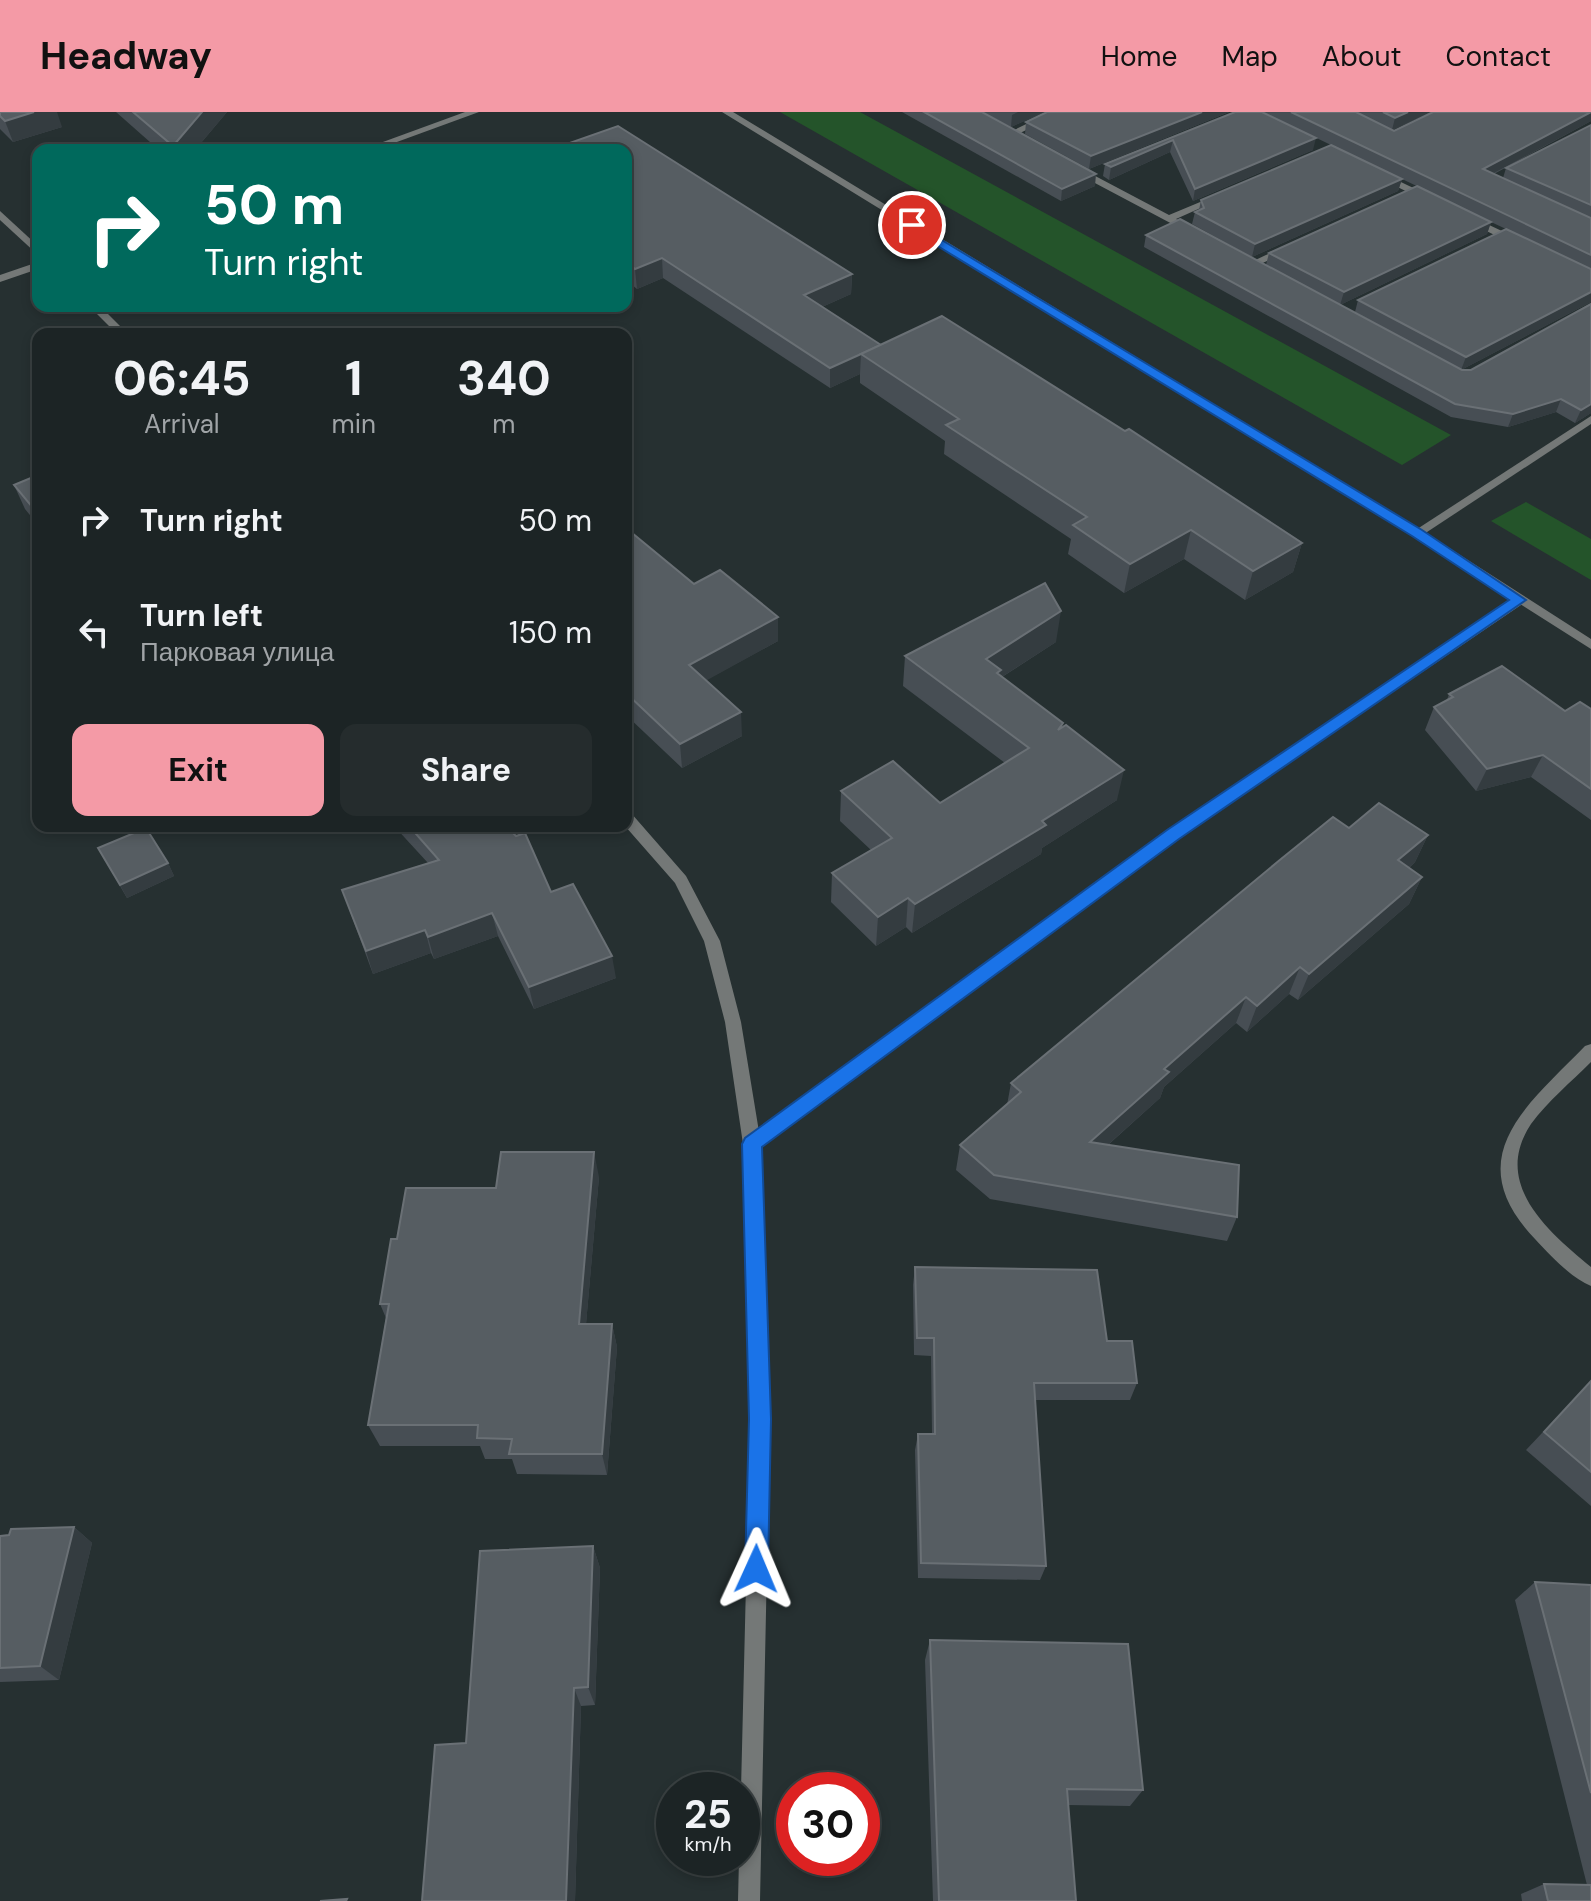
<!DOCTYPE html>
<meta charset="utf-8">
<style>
body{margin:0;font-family:"DM Sans",sans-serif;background:#252c2d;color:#f1f3f6;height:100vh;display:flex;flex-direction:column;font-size:30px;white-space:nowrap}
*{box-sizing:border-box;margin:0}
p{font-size:26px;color:#a0a4a7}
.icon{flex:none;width:44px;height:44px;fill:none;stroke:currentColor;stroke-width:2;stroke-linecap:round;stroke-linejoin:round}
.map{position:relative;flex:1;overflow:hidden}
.details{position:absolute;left:32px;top:216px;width:600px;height:504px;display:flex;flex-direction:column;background:#1c2425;border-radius:16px;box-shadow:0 4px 12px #0003,0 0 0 2px #3a4142}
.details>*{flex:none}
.banner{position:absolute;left:32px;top:32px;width:600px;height:168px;border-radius:16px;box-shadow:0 4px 12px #0003,0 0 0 2px #3a4142;background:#00695c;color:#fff;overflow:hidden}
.speed{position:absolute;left:656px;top:1660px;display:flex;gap:16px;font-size:40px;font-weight:700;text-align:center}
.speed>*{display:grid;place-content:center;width:104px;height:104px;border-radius:50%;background:#1c2425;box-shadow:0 4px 12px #0003,0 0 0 2px #3a4142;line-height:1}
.speed small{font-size:20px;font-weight:400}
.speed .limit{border:12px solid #d22;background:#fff;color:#111}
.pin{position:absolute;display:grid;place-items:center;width:68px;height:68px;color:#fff;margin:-34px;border:4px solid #fff;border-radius:50%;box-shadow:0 2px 8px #0007}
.me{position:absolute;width:88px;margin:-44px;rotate:1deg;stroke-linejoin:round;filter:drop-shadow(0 0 6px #0008)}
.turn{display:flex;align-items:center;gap:28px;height:168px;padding:0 40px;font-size:36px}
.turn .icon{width:104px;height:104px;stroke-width:2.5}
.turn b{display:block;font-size:56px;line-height:68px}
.eta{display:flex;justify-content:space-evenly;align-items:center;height:136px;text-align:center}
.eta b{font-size:48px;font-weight:700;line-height:56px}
.action{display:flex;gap:16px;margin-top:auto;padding:16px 40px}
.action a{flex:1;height:92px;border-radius:16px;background:#f49aa6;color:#111;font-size:32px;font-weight:700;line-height:92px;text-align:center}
.action a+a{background:#252c2d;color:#f1f3f6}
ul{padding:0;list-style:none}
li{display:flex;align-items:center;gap:24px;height:112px;padding:0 40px}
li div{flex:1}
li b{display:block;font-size:30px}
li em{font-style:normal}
header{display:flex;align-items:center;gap:48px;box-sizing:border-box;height:112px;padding:0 40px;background:#f49aa6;color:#111}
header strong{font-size:38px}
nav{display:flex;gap:44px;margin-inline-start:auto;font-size:28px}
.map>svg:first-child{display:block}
.green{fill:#24542a}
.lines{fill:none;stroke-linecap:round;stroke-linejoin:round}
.service{fill:#747877;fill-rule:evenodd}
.minor{fill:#747877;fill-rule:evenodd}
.wall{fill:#474e54}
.shaded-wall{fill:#343c40}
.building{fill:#565d62;stroke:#6a7075;stroke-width:2}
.route{fill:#1a73e8;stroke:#114b97;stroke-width:2}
</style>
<header>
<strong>Headway</strong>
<nav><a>Home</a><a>Map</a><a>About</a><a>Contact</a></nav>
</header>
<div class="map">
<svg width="1591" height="1789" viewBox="0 0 1591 1789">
<rect width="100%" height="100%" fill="#263031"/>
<g class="green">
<polygon points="780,0 860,0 1451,323 1402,353"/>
<polygon points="1526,390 1591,427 1591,468 1491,409"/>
</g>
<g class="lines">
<g class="service">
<polygon points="1051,0 1063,0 1014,24 1006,22"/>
<polygon points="1076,57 1082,57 1169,103 1217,83 1225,85 1176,107 1197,118 1197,122 1193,123 1076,61"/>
<polygon points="1380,60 1430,84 1432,86 1424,88 1377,65 1375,63"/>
<polygon points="1470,104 1521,128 1522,130 1513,132 1466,109 1465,107"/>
<polygon points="1287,133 1292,136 1291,138 1256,154 1247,152"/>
<polygon points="1591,304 1591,312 1421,424 1413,424 1411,421"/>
<polygon points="1519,484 1524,485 1524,491 1178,726 758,1037 752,1039 746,1037 743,1032 746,1027 1168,718"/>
</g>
<g class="minor">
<polygon points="465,0 479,0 375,38 361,38"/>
<polygon points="722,0 733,0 1421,418 1591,527 1591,537 1413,424"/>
<polygon points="0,99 38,134 38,143 0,108"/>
<polygon points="38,150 38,157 0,170 0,163"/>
<polygon points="89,194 100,194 128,222 117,222"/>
<polygon points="626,700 631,701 686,764 720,829 741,910 761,1032 770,1307 760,1789 738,1789 739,1746 742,1746 741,1678 750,1307 743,1032 725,910 704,829 675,771 625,714"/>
<path d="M 1591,932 L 1591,950 C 1571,970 1548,989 1531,1012 C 1491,1072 1549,1120 1591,1155 L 1591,1174 C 1571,1166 1550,1143 1535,1127 C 1457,1045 1528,993 1585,934 Z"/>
</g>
</g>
<g class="wall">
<polygon points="0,0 62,15 13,30 0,17"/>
<polygon points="116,0 227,0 195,38 159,38"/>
<polygon points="902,0 982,0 1095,74 1061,89"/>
<polygon points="983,0 1044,0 1011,15"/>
<polygon points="1229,0 1089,57 1025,22 1026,10"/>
<polygon points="1235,0 1313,38 1193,89 1170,40 1109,68 1103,64 1105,52"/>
<polygon points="1263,0 1431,0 1392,18 1394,19 1591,0 1591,9 1494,62 1503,66 1506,56 1591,13 1591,190 1461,258 1355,200 1358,188 1506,117 1491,110 1487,122 1340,193 1462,258 1471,258 1591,192 1591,301 1575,311 1556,300 1508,315 1451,305 1144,135 1146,123 1266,153 1269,141 1425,78 1402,67 1398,79 1252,145 1192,112 1195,100 1199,98 1201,88 1393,63"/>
<polygon points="618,14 852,162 851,182 822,195 881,233 942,204 1125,319 1129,317 1302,431 1293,460 1245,488 1184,447 1124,481 1068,442 1071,427 944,342 945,329 860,271 860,262 830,276 663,166 637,177 626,168 626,38 565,38 564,33"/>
<polygon points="38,363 38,413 25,397 14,373"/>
<polygon points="626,416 694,472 778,529 706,568 742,624 682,656 626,603"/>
<polygon points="1056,530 1002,565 1063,611 1062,615 1117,688 1042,736 1041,742 912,821 906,815 876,834 831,790 832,761 871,738 840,709 841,679 940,691 1005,651 903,574 905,544"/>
<polygon points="1449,582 1565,599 1591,597 1591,708 1531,665 1476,679 1425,618 1434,595 1447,588"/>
<polygon points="394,714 506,714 551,780 616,866 534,897 498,824 434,847 431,841 373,862 342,778 428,751"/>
<polygon points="1349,716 1428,723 1415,750 1409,756 1422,765 1409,792 1298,888 1289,882 1247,920 1236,911 1164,975 1160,986 1108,1033 1237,1105 1227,1129 990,1087 956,1058 960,1033 1007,993 1011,971"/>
<polygon points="98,736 168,751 174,764 127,786"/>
<polygon points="599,1065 586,1212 612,1212 617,1235 607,1363 517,1362 512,1347 485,1347 480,1334 380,1334 368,1313 386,1206 380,1192 397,1127 496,1076"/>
<polygon points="915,1155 1107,1229 1137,1271 1130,1288 1035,1288 1046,1454 1040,1468 918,1466 915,1338 918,1322 932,1322 931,1244 914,1243 913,1173"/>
<polygon points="1591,1269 1591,1394 1526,1338"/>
<polygon points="74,1415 92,1431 59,1568 0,1570 0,1424"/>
<polygon points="593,1434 600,1456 595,1593 581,1594 575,1789 422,1789 466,1631"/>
<polygon points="1535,1470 1591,1473 1591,1789 1522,1789 1521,1782 1544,1772 1587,1773 1515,1488"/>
<polygon points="930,1528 1143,1678 1130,1694 1068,1693 1076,1789 933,1789 925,1548"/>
</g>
<g class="shaded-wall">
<polygon points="34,0 57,0 62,15 13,30 5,9"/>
<polygon points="202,0 227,0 195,38 174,38 173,34"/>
<polygon points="1018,0 1044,0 1011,15 1012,3"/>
<polygon points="1202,0 1229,0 1089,57 1091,44"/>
<polygon points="1408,0 1431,0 1392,18 1395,6"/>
<polygon points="1591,0 1591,9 1479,69 1483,57"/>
<polygon points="1316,26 1313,38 1193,89 1195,77"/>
<polygon points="1173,28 1170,40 1109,68 1111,55"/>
<polygon points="1096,62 1095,74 1061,89 1062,77"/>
<polygon points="1402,67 1398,79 1252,145 1255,132"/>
<polygon points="1491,110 1487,122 1340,193 1344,180"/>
<polygon points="662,146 663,166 637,177 635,157"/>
<polygon points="852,162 851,182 804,203 804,183"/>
<polygon points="1591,180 1591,190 1461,258 1466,245"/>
<polygon points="881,233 861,242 860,262 830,276 830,256"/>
<polygon points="1561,287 1556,300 1508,315 1513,302"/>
<polygon points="1591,292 1591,301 1575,311 1581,298"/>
<polygon points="1191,418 1184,447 1124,481 1130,452"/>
<polygon points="1302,431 1293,460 1245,488 1253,459"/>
<polygon points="1061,499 1056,530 1000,566 986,547"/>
<polygon points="778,505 778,529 691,577 689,553"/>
<polygon points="741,600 742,624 682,656 680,632"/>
<polygon points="1543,643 1531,665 1476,679 1487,657"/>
<polygon points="1124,658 1117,688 1042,736 1041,742 912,821 915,792"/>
<polygon points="1428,723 1415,750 1385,776 1398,748"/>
<polygon points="168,751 174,764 127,786 120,773"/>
<polygon points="1422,765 1409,792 1298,888 1309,862"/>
<polygon points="908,786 906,815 876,834 878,805"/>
<polygon points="492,801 498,824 434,847 428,825"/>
<polygon points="425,818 431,841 373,862 366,839"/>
<polygon points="612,844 616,866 534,897 529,875"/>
<polygon points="1300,855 1289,882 1247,920 1257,894"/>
<polygon points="1246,885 1236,911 1164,975 1160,986 1083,1055 1090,1030 1164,957"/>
<polygon points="594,1040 599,1065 584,1235 579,1212"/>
<polygon points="612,1212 617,1235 607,1363 602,1342"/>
<polygon points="74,1415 92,1431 59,1568 40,1554"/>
<polygon points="593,1434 600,1456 595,1593 588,1575"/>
<polygon points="574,1576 581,1594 575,1789 566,1789"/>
</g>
<g class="building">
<polygon points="0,0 34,0 5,9 0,4"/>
<polygon points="133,0 202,0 173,34"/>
<polygon points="924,0 982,0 1096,62 1062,77"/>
<polygon points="1047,0 1202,0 1091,44 1026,10"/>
<polygon points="1235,0 1262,0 1316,26 1195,77 1173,28 1111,55 1105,52"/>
<polygon points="1291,0 1356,0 1394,19 1433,0 1591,0 1483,57 1591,106 1591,143"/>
<polygon points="1383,0 1408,0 1395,6"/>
<polygon points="1591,13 1591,93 1506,56"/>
<polygon points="618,14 852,162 804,183 881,233 830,256 662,146 635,157 626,150 626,38 572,38 564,33"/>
<polygon points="1331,33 1402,67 1255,132 1195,100 1204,96 1201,88"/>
<polygon points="1417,74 1491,110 1344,180 1269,141"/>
<polygon points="1180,107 1462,258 1471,258 1591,192 1591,292 1581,298 1561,287 1513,302 1455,292 1146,123"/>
<polygon points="1506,117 1591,157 1591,180 1466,245 1358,188"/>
<polygon points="942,204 1125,319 1129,317 1302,431 1253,459 1191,418 1130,452 1073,413 1087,405 946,313 959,307 861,242"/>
<polygon points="397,216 404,222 379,222"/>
<polygon points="38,363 38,402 14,373"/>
<polygon points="626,416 694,472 720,458 778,505 689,553 741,600 680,632 626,581"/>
<polygon points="1045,471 1061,499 986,547 1001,558 997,561 1063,611 1058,618 1066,613 1124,658 1042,709 1046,713 915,792 908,786 878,805 832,761 892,726 841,679 893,649 940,691 1029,636 905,544"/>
<polygon points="1502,554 1565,599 1580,590 1591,597 1591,677 1543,643 1487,657 1434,595 1453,585 1449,582"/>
<polygon points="1379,691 1428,723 1398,748 1422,765 1309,862 1300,855 1257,894 1246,885 1164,957 1169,960 1090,1030 1239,1053 1237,1105 994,1063 960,1033 1021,980 1011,971 1281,747 1333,705 1349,716"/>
<polygon points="409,714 506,714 516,724 525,721 551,780 573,772 612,844 529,875 492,801 428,825 425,818 366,839 342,778 439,748"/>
<polygon points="146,716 168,751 120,773 98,736"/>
<polygon points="501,1040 594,1040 579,1212 612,1212 602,1342 509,1342 512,1327 477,1326 478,1313 368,1313 389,1192 380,1192 391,1127 397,1127 406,1076 496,1076"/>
<polygon points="915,1155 1097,1158 1107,1229 1132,1229 1137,1271 1034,1271 1046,1454 921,1451 918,1322 935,1322 934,1226 917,1226"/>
<polygon points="1591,1269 1591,1360 1544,1320"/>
<polygon points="74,1415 40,1554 0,1556 0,1424 9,1423 11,1417"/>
<polygon points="593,1434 588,1575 574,1576 566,1789 422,1789 435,1633 466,1631 480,1439"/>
<polygon points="1535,1470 1591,1473 1591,1681"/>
<polygon points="930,1528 1128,1532 1143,1678 1067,1677 1076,1789 939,1789"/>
<polygon points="1544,1772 1591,1773 1591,1789 1548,1789"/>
<polygon points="347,1787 346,1789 320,1789"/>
</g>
<polygon class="route" points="912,110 1422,418 1526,488 1179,727 762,1035 771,1307 768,1457 765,1466 756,1469 748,1466 745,1457 749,1307 742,1032 745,1026 1167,718 1509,488 1412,424 908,116"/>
</svg>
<div class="speed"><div>25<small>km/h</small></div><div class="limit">30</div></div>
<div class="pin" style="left:912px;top:113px;background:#d93025"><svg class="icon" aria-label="arrive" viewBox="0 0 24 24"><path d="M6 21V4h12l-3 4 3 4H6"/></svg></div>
<svg class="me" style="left:756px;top:1457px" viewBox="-20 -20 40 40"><path d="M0-17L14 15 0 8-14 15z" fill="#1a73e8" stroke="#fff" stroke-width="4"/></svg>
<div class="banner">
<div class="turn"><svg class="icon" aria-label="right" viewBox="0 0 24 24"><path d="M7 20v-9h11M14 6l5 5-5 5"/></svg><div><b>50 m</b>Turn right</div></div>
</div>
<section class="details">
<div class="eta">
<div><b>06:45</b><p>Arrival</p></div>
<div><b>1</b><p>min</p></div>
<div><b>340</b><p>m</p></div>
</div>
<ul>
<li><svg class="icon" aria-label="right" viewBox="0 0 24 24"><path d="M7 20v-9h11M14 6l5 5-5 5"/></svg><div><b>Turn right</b></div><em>50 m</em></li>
<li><svg class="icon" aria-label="left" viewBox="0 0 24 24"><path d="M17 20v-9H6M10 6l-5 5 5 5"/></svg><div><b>Turn left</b><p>Парковая улица</p></div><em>150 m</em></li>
</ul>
<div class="action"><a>Exit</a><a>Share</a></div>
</section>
</div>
